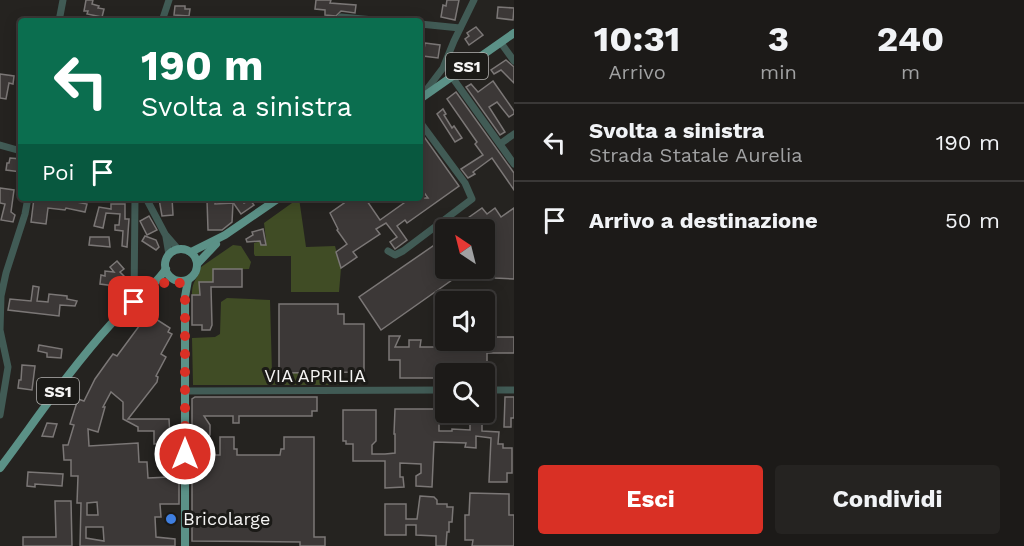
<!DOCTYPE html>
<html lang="it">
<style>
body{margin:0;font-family:"Work Sans",sans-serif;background:#252321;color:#f1f3f6;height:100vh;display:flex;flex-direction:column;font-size:22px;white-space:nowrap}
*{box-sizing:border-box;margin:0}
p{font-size:20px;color:#a0a1a2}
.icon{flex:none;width:33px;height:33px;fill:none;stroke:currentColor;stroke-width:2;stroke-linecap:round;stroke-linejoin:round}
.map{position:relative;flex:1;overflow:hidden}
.drawer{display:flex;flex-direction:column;background:#1c1a18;width:510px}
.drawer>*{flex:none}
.guide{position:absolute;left:18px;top:18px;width:405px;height:183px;border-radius:6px;box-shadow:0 3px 15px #0003,0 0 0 2px #3a3837;background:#0b6e4f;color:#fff;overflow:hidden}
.needle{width:39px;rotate:325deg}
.controls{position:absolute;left:435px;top:219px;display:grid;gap:12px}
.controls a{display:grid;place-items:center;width:60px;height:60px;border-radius:6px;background:#1c1a18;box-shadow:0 3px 15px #0003,0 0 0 2px #3a3837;font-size:30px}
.pin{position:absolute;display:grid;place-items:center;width:51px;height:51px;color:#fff;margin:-26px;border-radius:12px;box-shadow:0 3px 9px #0006}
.me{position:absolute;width:66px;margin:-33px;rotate:0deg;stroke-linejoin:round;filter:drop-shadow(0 0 4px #0008)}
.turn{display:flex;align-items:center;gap:21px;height:126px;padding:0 24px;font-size:27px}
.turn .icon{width:78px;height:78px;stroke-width:2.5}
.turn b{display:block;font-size:42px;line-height:51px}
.then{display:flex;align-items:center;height:57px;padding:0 24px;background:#0003;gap:12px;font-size:22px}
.eta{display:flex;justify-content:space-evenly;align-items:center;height:102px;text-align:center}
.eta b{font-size:36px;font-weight:700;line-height:42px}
.button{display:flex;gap:12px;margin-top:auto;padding:12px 24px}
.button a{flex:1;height:69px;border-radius:6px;background:#d93025;color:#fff;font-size:24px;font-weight:700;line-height:69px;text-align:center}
.button a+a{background:#252321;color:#f1f3f6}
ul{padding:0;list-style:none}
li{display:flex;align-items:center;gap:18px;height:78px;padding:0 24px;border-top:2px solid #3a3837}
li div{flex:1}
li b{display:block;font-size:22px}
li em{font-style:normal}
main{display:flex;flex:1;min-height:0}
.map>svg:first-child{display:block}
.green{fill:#404c25}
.building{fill:#3c3837;stroke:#7b7776;stroke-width:1.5;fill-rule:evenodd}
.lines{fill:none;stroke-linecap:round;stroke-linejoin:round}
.minor{stroke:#415b55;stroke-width:7}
.major{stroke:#5b9187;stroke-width:8}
.route{stroke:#d93025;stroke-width:10;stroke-dasharray:0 18}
.shop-dot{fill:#3f7fe0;stroke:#1b1a17;stroke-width:2}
.labels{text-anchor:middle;stroke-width:6;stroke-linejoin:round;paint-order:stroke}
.shield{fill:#1b1a17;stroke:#b4b3b1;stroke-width:1.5}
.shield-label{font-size:16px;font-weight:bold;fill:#f5f4f3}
.street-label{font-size:18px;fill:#f5f4f3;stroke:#1b1a17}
.poi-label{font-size:18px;fill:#f5f4f3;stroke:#1b1a17;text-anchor:start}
</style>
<main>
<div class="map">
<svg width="514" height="546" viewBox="0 0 514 546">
<rect width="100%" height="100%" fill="#252320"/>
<g class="green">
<polygon points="299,198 306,247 335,246 341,268 339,292 291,292 291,256 255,256 254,254 254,243 266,240 264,223"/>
<path d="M 233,245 L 241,246 L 251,262 L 249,269 L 214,270 L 213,282 L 201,295 L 192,295 C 192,279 198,280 201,267 Z"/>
<polygon points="227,298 270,300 272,373 338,373 340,385 193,385 192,338 215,337 220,334 221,302"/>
</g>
<g class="building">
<polygon points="86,0 93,0 92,4 99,6 98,8 104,9 102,17 87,14 88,11 84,11"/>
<polygon points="316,0 331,0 330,3 356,5 355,13 341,11 336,16 325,15 325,10 315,9"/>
<polygon points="447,0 459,0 455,20 441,17 443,5 446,6"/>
<polygon points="175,6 185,6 185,9 190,9 189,16 174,15"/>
<polygon points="498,7 514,8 513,20 497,18"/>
<polygon points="476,27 483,35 469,45 465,39 469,36 467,33"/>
<polygon points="425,43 440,45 438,58 423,56"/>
<polygon points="506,60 514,67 514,83 501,70 494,74 491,70"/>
<polygon points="0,74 14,76 13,84 9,83 6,99 0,98"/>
<polygon points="493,81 514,111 514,114 509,117 497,102 489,107 505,132 500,135 466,87 471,84 478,92"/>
<polygon points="456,92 514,173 514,190 492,158 473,172 475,174 468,178 461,169 483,155 475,144 477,142 447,99"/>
<polygon points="443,109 446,114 444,115 452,128 454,126 462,138 455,142 437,114"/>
<polygon points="420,131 459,186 407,223 405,220 397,226 407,240 395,249 390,242 397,237 386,223 376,229 380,234 353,252 357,257 341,268 336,252 347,244 337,230 338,229 330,213 344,203 340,198 365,198 380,220 411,198 428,198 420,187"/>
<polygon points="10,158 21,159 21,172 6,170 7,163 9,163"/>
<polygon points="0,188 14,190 11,212 15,215 13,222 1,220 5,204 0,203"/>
<polygon points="34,198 55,201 56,199 61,199 87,204 85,212 66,208 65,210 48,208 46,224 31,222"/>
<polygon points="172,198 173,215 162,216 159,199"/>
<polygon points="207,200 215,200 215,204 233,203 232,222 222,230 208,230"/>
<polygon points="241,200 244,203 250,200 254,205 241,214 232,201"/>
<polygon points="111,204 125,204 125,219 129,219 127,247 122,246 123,231 115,230 115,225 119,225 120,214 106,213 103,228 94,226 99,207 111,209"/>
<polygon points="482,208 487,214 495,208 501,217 514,208 514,279 495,278 496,250 484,258 484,230 451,230"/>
<polygon points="149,216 157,230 147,235 140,221"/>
<polygon points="263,229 266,245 261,245 260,241 247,242 246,239 253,235 252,232"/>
<polygon points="145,236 156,240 159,247 156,250 142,241"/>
<polygon points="90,237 109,237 110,247 89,245"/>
<polygon points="446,237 446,268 469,268 381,330 359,297"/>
<polygon points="117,261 124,269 120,272 129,281 129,284 120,291 115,286 100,284 101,275 105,276 105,271 114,272 110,267"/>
<polygon points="213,269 242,269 242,287 211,287 212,325 210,330 202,330 202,325 192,325 192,295 200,295 199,282 213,282"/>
<polygon points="33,286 39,287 37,301 48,302 49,294 67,296 67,299 77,301 75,306 60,305 59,316 8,310 10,299 31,301"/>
<polygon points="279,304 338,304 338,314 344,314 344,324 364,324 364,372 279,373"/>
<path d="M 148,314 L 170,328 L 168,332 L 172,334 L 161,354 L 166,357 L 156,376 L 158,377 L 157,382 L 128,419 L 169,419 L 170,437 L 179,437 L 179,443 L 154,444 L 154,431 L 138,431 L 138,427 L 123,419 L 123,402 L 111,392 L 103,407 L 105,407 L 98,432 L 88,429 L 89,446 L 138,443 L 139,462 L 147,462 L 148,478 L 169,477 L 169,471 L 179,471 L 179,504 L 160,504 L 161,517 L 155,517 L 156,537 L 175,539 L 175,546 L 80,546 L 81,503 L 77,503 L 78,476 L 71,476 L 71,460 L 64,460 L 63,445 L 68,445 L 74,425 L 70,424 L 78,399 L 84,401 L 95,379 L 110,358 L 113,354 L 117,356 ZM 97,502 L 98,515 L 87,515 L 87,503 ZM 86,527 L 103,527 L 104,541 L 86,538 Z"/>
<polygon points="389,336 400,336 395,347 409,347 409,340 421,340 420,347 439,347 439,351 463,351 463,341 484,340 484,337 514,337 514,353 487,353 487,374 455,370 455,374 446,374 446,381 438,381 438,378 400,378 400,360 389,360"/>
<polygon points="39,345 62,349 61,358 47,357 47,353 38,351"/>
<polygon points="22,365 35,366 32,390 18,388 19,380 21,380"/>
<polygon points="195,397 317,397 317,411 312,411 312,416 239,416 239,423 233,423 233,416 204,416 210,425 210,435 205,439 205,455 220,455 220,437 234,437 234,449 237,449 237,455 280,455 281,449 284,449 284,437 314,437 314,537 325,537 325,546 300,546 300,542 192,541 192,399"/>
<polygon points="505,397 514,397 514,418 511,418 511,427 504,427"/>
<polygon points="395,409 439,409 439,431 452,431 452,429 470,430 470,412 489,412 489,418 482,418 482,431 499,432 498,444 503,444 503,448 512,448 512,473 507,473 507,482 489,482 491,438 476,436 476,448 465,447 466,443 434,442 432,487 416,486 416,476 421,473 421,464 400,463 400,477 403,477 404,487 385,488 385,461 353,461 353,444 346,444 346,441 343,441 343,410 376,410 376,441 372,445 372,454 385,454 395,453 395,434 394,434"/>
<polygon points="47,423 57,424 53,437 42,436"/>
<polygon points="28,472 63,474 62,486 35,484 35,487 27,486"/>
<polygon points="470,493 509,494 509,515 514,515 514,546 472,546 473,540 465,540 465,515 469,515"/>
<polygon points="420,496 434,497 437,500 437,504 447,504 447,507 453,507 452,522 449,522 449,532 447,532 446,546 436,546 436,536 416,535 416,525 406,525 406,535 385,535 385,504 406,504 406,519 417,519"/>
<polygon points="55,501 71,501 72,546 23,546 23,537 56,537"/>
</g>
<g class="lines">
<g class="minor">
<polyline points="341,17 385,21"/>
<polyline points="59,21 63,0"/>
<polyline points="162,21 169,0"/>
<polyline points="420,24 460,28"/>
<polyline points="501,43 514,61"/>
<polyline points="452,77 514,164"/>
<polyline points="421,97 443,68 454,41 474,0"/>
<polyline points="500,144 514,134"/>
<polyline points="0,145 21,151"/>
<polyline points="146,198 165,234 178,249"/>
<polyline points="166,237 169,255"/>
<polyline points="388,251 395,255 403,251 472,199 465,183 420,122"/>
<polyline points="134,302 135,198"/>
<polyline points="484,390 514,390"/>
<polyline points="185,391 446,390"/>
<polyline points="0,415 8,367 0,330 1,296 6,273 25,214 28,198"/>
</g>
<g class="major">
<polyline points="420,99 514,33"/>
<circle cx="181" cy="265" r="16"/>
<polyline points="191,252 225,235 279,198"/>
<polyline points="198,263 216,244"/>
<path d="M 0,468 C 36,420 70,369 111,324 C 128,305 151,291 166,269"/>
<polyline points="185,546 185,297 188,280"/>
</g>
</g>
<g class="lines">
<polyline class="route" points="134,302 149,290 173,279 179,281 185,297 185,454"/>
</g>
<circle class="shop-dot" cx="171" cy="519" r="6"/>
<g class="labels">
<g class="shield">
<rect x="446" y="53" width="42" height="26" rx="4.5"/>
<rect x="37" y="378" width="42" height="26" rx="4.5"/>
</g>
<g class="shield-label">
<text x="467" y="72">SS1</text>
<text x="58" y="397">SS1</text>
</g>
<g class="street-label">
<text x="315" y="382">VIA APRILIA</text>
</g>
<g class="poi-label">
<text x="183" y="525">Bricolarge</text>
</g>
</g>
</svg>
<div class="controls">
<a><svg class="needle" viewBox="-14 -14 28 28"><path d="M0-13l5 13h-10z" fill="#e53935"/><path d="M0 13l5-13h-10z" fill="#a0a1a2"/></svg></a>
<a><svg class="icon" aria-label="sound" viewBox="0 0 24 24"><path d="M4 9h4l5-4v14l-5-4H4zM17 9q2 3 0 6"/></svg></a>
<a><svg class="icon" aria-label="search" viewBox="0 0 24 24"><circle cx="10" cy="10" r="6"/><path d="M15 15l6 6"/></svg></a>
</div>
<div class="pin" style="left:134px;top:302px;background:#d93025"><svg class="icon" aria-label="arrive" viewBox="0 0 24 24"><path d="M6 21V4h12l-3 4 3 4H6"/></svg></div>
<svg class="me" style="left:185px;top:454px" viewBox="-20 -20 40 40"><circle r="17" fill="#d93025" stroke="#fff" stroke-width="3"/><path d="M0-11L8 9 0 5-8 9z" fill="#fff"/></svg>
<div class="guide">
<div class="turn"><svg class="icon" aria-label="left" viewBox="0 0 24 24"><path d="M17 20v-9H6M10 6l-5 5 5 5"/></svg><div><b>190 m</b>Svolta a sinistra</div></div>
<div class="then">Poi<svg class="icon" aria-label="arrive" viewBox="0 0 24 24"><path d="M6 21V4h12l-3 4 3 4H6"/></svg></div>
</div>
</div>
<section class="drawer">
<div class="eta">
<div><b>10:31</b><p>Arrivo</p></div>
<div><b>3</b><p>min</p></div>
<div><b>240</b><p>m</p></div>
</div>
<ul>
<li><svg class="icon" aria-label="left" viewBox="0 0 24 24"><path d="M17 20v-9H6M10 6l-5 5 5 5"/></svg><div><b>Svolta a sinistra</b><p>Strada Statale Aurelia</p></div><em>190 m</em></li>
<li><svg class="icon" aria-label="arrive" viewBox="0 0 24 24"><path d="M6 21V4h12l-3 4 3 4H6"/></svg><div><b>Arrivo a destinazione</b></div><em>50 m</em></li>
</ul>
<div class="button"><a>Esci</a><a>Condividi</a></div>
</section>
</main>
